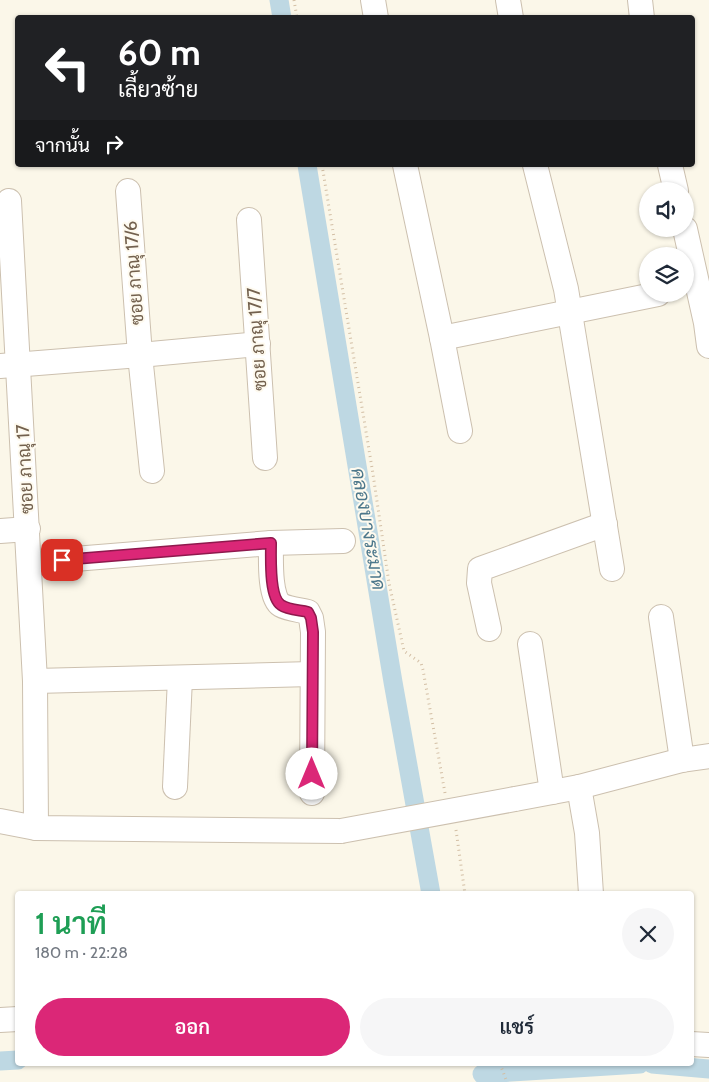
<!DOCTYPE html>
<html lang="th">
<meta charset="utf-8">
<style>
body{margin:0;font-family:Cabin,Sarabun,sans-serif;background:#f6f6f7;color:#1f2937;height:100vh;display:flex;flex-direction:column;font-size:19px;white-space:nowrap}
*{box-sizing:border-box;margin:0}
p{font-size:16px;color:#747a83}
.icon{flex:none;width:28px;height:28px;fill:none;stroke:currentColor;stroke-width:2;stroke-linecap:round;stroke-linejoin:round}
.map{position:relative;flex:1;overflow:hidden}
.sheet{position:absolute;left:15px;top:891px;width:679px;height:175px;display:flex;flex-direction:column;background:#fff;border-radius:5px;box-shadow:0 1px 4px #0004}
.sheet>*{flex:none}
.top-card{position:absolute;left:15px;top:15px;width:680px;height:152px;border-radius:5px;box-shadow:0 1px 4px #0004;background:#202124;color:#fff;overflow:hidden}
.controls{position:absolute;left:639px;top:182px;display:grid;gap:10px}
.controls a{display:grid;place-items:center;width:55px;height:55px;border-radius:50%;background:#fff;box-shadow:0 1px 4px #0004;font-size:25px}
.pin{position:absolute;display:grid;place-items:center;width:42px;height:42px;color:#fff;margin:-21px;border-radius:10px;box-shadow:0 2px 8px #0006}
.me{position:absolute;width:55px;margin:-28px;rotate:0deg;stroke-linejoin:round;filter:drop-shadow(0 0 4px #0008)}
.turn{display:flex;align-items:center;gap:18px;height:105px;padding:0 20px;font-size:22px}
.turn .icon{width:65px;height:65px;stroke-width:2.5}
.turn b{display:block;font-size:35px;line-height:42px}
.then{display:flex;align-items:center;height:48px;padding:0 20px;background:#0003;gap:10px;font-size:19px}
.round{display:grid;place-items:center;flex:none;width:52px;height:52px;border-radius:26px;background:#f6f6f7}
.overview{display:flex;align-items:center;justify-content:space-between;height:85px;padding:0 20px}
h1{font-size:30px;font-weight:600;line-height:38px;color:#1e9e55}
.button{display:flex;gap:10px;margin-top:auto;padding:10px 20px}
.button a{flex:1;height:58px;border-radius:30px;background:#db2777;color:#fff;font-size:20px;font-weight:600;line-height:58px;text-align:center}
.button a+a{background:#f6f6f7;color:#1f2937}
.map>svg:first-child{display:block}
.lines{fill:none;stroke-linecap:round;stroke-linejoin:round}
.canal{stroke:#bed8e3;stroke-width:19}
.minor-casing{stroke:#ccc0af;stroke-width:26}
.path{stroke:#d3bfa5;stroke-width:3;stroke-dasharray:1 4;stroke-linecap:butt}
.minor{stroke:#fff;stroke-width:24}
.minor-bridge-casing{stroke:#ccc0af;stroke-width:26;stroke-linecap:butt}
.minor-bridge{stroke:#fff;stroke-width:24}
.route-casing{stroke:#8e194d;stroke-width:12}
.route{stroke:#db2777;stroke-width:9}
.labels{text-anchor:middle;stroke-width:4;stroke-linejoin:round;paint-order:stroke}
.street-label{font-size:18px;fill:#73614e;stroke:#fefaef}
.water-label{font-size:19px;font-style:italic;fill:#4c778b;stroke:#fefaef}
</style>
<div class="map">
<svg width="709" height="1082" viewBox="0 0 709 1082">
<rect width="100%" height="100%" fill="#fbf7e9"/>
<g class="lines">
<g class="canal">
<polyline points="279,0 282,18"/>
<polyline points="307,165 393,682 431,894"/>
<polyline points="0,1061 18,1060"/>
<polyline points="652,1064 709,1069"/>
<polyline points="482,1074 640,1064"/>
</g>
<g class="minor-casing">
<g id="minor">
<polyline points="373,0 376,18"/>
<polyline points="508,0 511,18"/>
<polyline points="640,0 642,18"/>
<polyline points="405,165 442,338 460,431"/>
<polyline points="535,165 566,289 612,569"/>
<polyline points="670,165 676,191"/>
<polyline points="128,191 140,355 152,471"/>
<polyline points="9,201 35,681 36,828"/>
<polyline points="249,220 265,458"/>
<polyline points="685,229 706,323 709,346"/>
<polyline points="442,338 658,294"/>
<polyline points="0,366 140,355 258,344"/>
<polyline points="0,531 28,529"/>
<path d="M 271,543 C 271,557 269,598 281,605 C 288,609 300,610 308,612 L 311,618 L 313,632 L 312,793"/>
<polyline points="62,560 271,543 343,541"/>
<polyline points="661,617 682,760"/>
<polyline points="489,629 479,583 480,569 605,524"/>
<polyline points="530,644 552,792"/>
<polyline points="35,681 312,674"/>
<polyline points="175,787 180,678"/>
<polyline points="579,787 587,833 591,894"/>
<polyline points="515,799 579,787 682,760 709,756"/>
<polyline points="0,821 36,828 341,831"/>
<polyline points="0,1020 18,1019"/>
<polyline points="691,1044 709,1045"/>
</g>
</g>
<g class="path">
<polyline points="294,0 297,18"/>
<polyline points="322,165 373,474 389,583 404,651 421,663 423,670 445,793"/>
<polyline points="456,830 465,894"/>
<polyline points="500,1064 507,1082"/>
</g>
<use href="#minor" class="minor"/>
<g class="minor-bridge-casing">
<polyline id="minor-bridge" points="341,831 515,799"/>
</g>
<use href="#minor-bridge" class="minor-bridge"/>
</g>
<g class="lines">
<g class="route-casing">
<path id="route" d="M 62,560 L 271,543 C 271,558 269,597 281,605 C 288,610 300,610 308,612 L 311,618 L 313,632 L 312,774"/>
</g>
<use href="#route" class="route"/>
</g>
<g class="labels">
<g class="street-label">
<text transform="translate(134 273) rotate(-94)" y="6">ซอย ภาณุ 17/6</text>
<text transform="translate(257 339) rotate(-94)" y="6">ซอย ภาณุ 17/7</text>
<text transform="translate(25 469) rotate(-93)" y="6">ซอย ภาณุ 17</text>
</g>
<g class="water-label">
<text transform="translate(369 529) rotate(80)" y="7">คลองบางระมาด</text>
</g>
</g>
</svg>
<div class="controls">
<a><svg class="icon" aria-label="sound" viewBox="0 0 24 24"><path d="M4 9h4l5-4v14l-5-4H4zM17 9q2 3 0 6"/></svg></a>
<a><svg class="icon" aria-label="layers" viewBox="0 0 24 24"><path d="M12 4l9 5-9 5-9-5zM3 14l9 5 9-5"/></svg></a>
</div>
<div class="pin" style="left:62px;top:560px;background:#d93025"><svg class="icon" aria-label="arrive" viewBox="0 0 24 24"><path d="M6 21V4h12l-3 4 3 4H6"/></svg></div>
<svg class="me" style="left:312px;top:774px" viewBox="-20 -20 40 40"><circle r="19" fill="#fff"/><path d="M0-13L10 11 0 6-10 11z" fill="#db2777"/></svg>
<div class="top-card">
<div class="turn"><svg class="icon" aria-label="left" viewBox="0 0 24 24"><path d="M17 20v-9H6M10 6l-5 5 5 5"/></svg><div><b>60 m</b>เลี้ยวซ้าย</div></div>
<div class="then">จากนั้น<svg class="icon" aria-label="right" viewBox="0 0 24 24"><path d="M7 20v-9h11M14 6l5 5-5 5"/></svg></div>
</div>
<section class="sheet">
<div class="overview"><div><h1>1 นาที</h1><p>180 m · 22:28</p></div><a class="round"><svg class="icon" aria-label="close" viewBox="0 0 24 24"><path d="M6 6l12 12M18 6L6 18"/></svg></a></div>
<div class="button"><a>ออก</a><a>แชร์</a></div>
</section>
</div>
